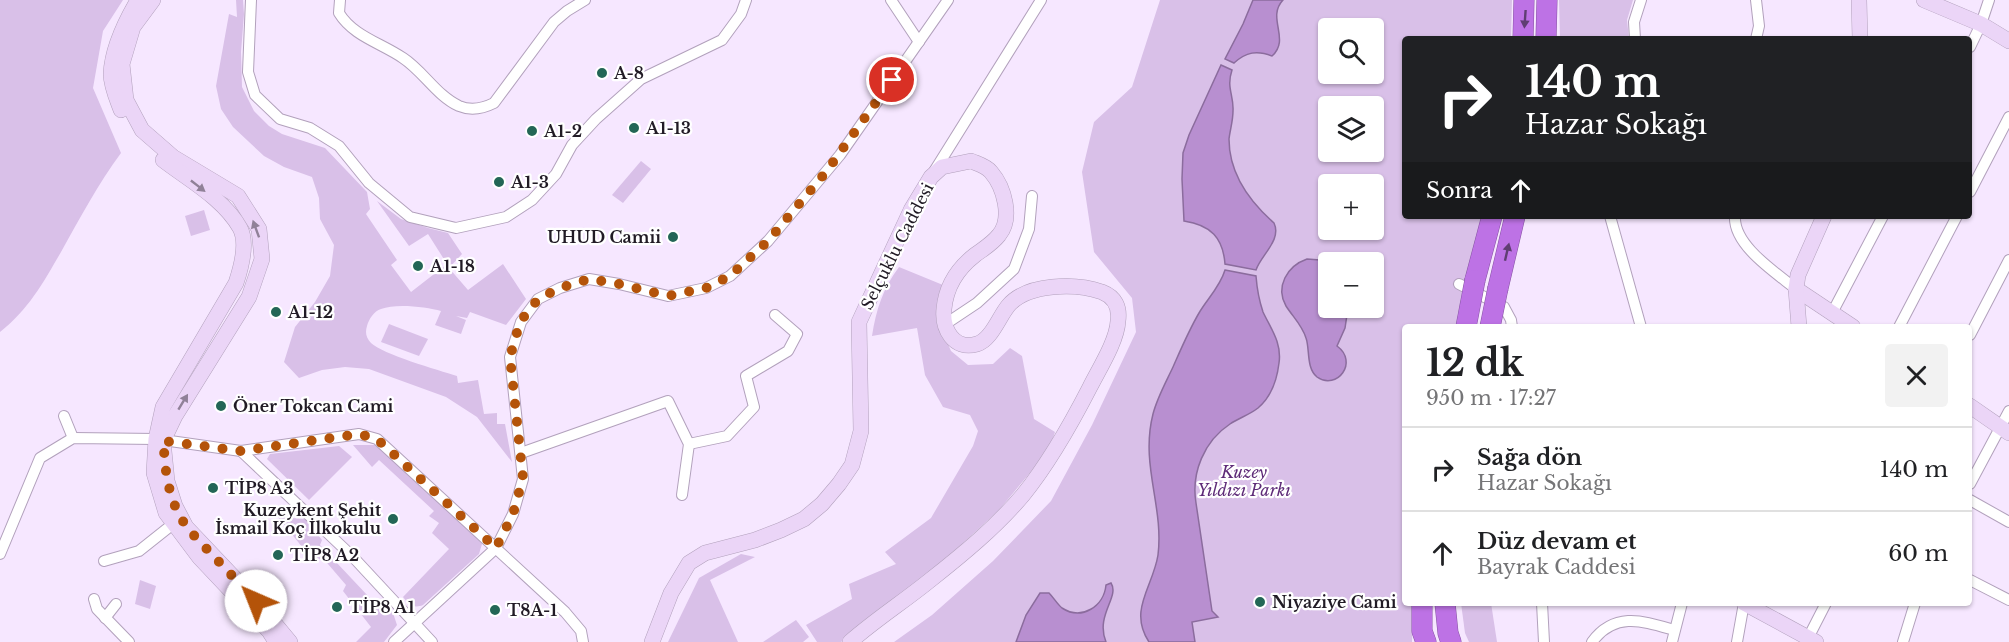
<!DOCTYPE html>
<html lang="tr">
<meta charset="utf-8">
<style>
body{margin:0;font-family:"Libre Baskerville",serif;background:#f2f2f2;color:#202124;height:100vh;display:flex;flex-direction:column;font-size:22px;white-space:nowrap}
*{box-sizing:border-box;margin:0}
p{font-size:20px;color:#757577}
.icon{flex:none;width:33px;height:33px;fill:none;stroke:currentColor;stroke-width:2;stroke-linecap:round;stroke-linejoin:round}
.map{position:relative;flex:1;overflow:hidden}
.panel{position:absolute;left:1402px;top:324px;width:570px;height:282px;display:flex;flex-direction:column;background:#fff;border-radius:6px;box-shadow:0 2px 4px #0004}
.panel>*{flex:none}
.banner{position:absolute;left:1402px;top:36px;width:570px;height:183px;border-radius:6px;box-shadow:0 2px 4px #0004;background:#202124;color:#fff;overflow:hidden}
.controls{position:absolute;left:1318px;top:18px;display:grid;gap:12px}
.controls a{display:grid;place-items:center;width:66px;height:66px;border-radius:6px;background:#fff;box-shadow:0 2px 4px #0004;font-size:30px}
.pin{position:absolute;display:grid;place-items:center;width:51px;height:51px;color:#fff;margin:-26px;border:3px solid #fff;border-radius:50%;box-shadow:0 2px 6px #0007}
.me{position:absolute;width:66px;margin:-33px;rotate:316deg;stroke-linejoin:round;filter:drop-shadow(0 0 4px #0008)}
.turn{display:flex;align-items:center;gap:21px;height:126px;padding:0 24px;font-size:27px}
.turn .icon{width:78px;height:78px;stroke-width:2.5}
.turn b{display:block;font-size:42px;line-height:51px}
.then{display:flex;align-items:center;height:57px;padding:0 24px;background:#0003;gap:12px;font-size:22px}
.round{display:grid;place-items:center;flex:none;width:63px;height:63px;border-radius:6px;background:#f2f2f2}
.overview{display:flex;align-items:center;justify-content:space-between;height:102px;padding:0 24px}
h1{font-size:36px;font-weight:700;line-height:45px}
ul{padding:0;list-style:none}
li{display:flex;align-items:center;gap:18px;height:84px;padding:0 24px;border-top:2px solid #e0e0e0}
li div{flex:1}
li b{display:block;font-size:22px}
li em{font-style:normal}
.map>svg:first-child{display:block}
.green{fill:#d9c0e8;fill-rule:evenodd}
.water{fill:#b88fd0;stroke:#8b6c9d;stroke-width:1.5}
.lines{fill:none;stroke-linecap:round;stroke-linejoin:round}
.street-casing{stroke:#b2a1bc;stroke-width:12}
.secondary-casing{stroke:#b2a1bc;stroke-width:16}
.highway-casing{stroke:#8654a2;stroke-width:21}
.street{stroke:#fff;stroke-width:10}
.secondary{stroke:#ebd5f7;stroke-width:15}
.highway{stroke:#bd72e5;stroke-width:20}
.highway-bridge-casing{stroke:#8654a2;stroke-width:21;stroke-linecap:butt}
.highway-bridge{stroke:#bd72e5;stroke-width:20}
.oneway{fill:#5f3e72}
.oneway2{fill:#908198}
.route{stroke:#b45309;stroke-width:10;stroke-dasharray:0 18}
.poi-dot{fill:#236656;stroke:#fff;stroke-width:2}
.labels{text-anchor:middle;stroke-width:4.5;stroke-linejoin:round;paint-order:stroke}
.poi-label{font-size:16px;font-weight:bold;fill:#211b25;stroke:#fff;text-anchor:start}
.street-label{font-size:16px;fill:#211b25;stroke:#fff}
.park-label{font-size:16px;font-style:italic;fill:#5e2b78;stroke:#fff}
</style>
<div class="map">
<svg width="2009" height="642" viewBox="0 0 2009 642">
<rect width="100%" height="100%" fill="#f6e7ff"/>
<g class="green">
<path d="M 0,0 L 123,0 L 103,31 L 93,88 L 121,153 C 98,184 80,218 61,252 C 43,283 29,309 0,332 Z"/>
<path d="M 236,0 L 243,0 L 244,14 L 241,52 L 242,87 L 254,111 L 269,126 L 282,134 L 325,148 L 367,192 L 370,209 L 366,214 L 397,260 L 391,265 L 411,292 L 447,264 L 428,234 L 409,246 L 377,201 L 401,219 L 428,228 L 448,233 L 462,254 L 449,268 L 468,290 L 503,264 L 526,299 L 506,325 L 470,312 L 467,318 L 456,316 L 466,320 L 461,334 L 435,325 L 441,311 C 427,307 396,303 381,309 C 374,311 369,319 367,326 C 365,333 366,337 371,343 C 382,354 438,370 457,376 L 458,383 L 478,380 L 484,414 L 497,413 L 497,424 L 505,424 L 512,462 L 477,417 L 446,397 L 369,369 L 345,367 L 322,370 L 299,378 L 284,362 L 295,327 L 315,302 L 330,276 L 334,245 L 320,219 L 319,198 L 312,177 L 284,167 L 264,156 L 233,127 L 221,109 L 216,86 L 229,14 L 237,17 Z"/>
<path d="M 1160,0 L 1512,0 L 1511,39 L 1406,39 L 1406,216 L 1481,216 L 1457,327 L 1406,327 L 1406,603 L 1413,603 L 1412,642 L 894,642 L 932,615 L 993,561 L 1051,501 L 1092,425 L 1136,332 L 1132,298 L 1094,252 L 1082,172 L 1094,122 L 1132,87 ZM 1329,28 L 1374,28 L 1374,74 L 1329,74 ZM 1329,106 L 1374,106 L 1374,152 L 1329,152 ZM 1329,184 L 1374,184 L 1374,230 L 1329,230 ZM 1329,262 L 1374,262 L 1374,308 L 1329,308 Z"/>
<polygon points="1559,0 1633,0 1627,20 1629,39 1560,39"/>
<polygon points="641,161 651,169 623,203 612,195"/>
<polygon points="204,210 210,230 191,236 185,216"/>
<path d="M 899,267 L 943,285 L 938,321 L 951,351 L 968,365 L 993,364 L 1010,348 L 1022,356 L 1034,419 L 1055,432 L 1049,450 L 999,510 L 949,556 L 901,597 L 841,642 L 817,642 L 806,625 L 852,599 L 849,584 L 896,564 L 885,552 L 931,518 L 973,446 L 978,431 L 970,415 L 943,407 L 925,375 L 917,328 L 872,336 C 876,310 883,288 899,267 Z"/>
<polygon points="389,324 428,339 419,356 381,342"/>
<path d="M 353,445 L 377,445 L 480,538 L 482,544 L 479,554 L 423,605 C 413,609 409,604 403,597 L 449,549 L 432,533 L 439,523 L 429,516 L 434,511 L 379,460 L 372,467 Z"/>
<polygon points="339,446 352,457 309,500 267,459 270,454"/>
<polygon points="278,517 305,519 322,540 320,545 384,613 390,610 393,613 397,625 384,642 356,642 371,627 343,591 346,585 322,557 315,563"/>
<polygon points="741,554 755,557 710,580 738,642 668,642 699,578"/>
<polygon points="140,580 156,586 150,609 135,604"/>
<polygon points="1461,603 1491,603 1497,642 1469,642 1465,633"/>
<polygon points="796,620 809,637 803,642 763,642"/>
</g>
<g class="water">
<path d="M 1253,0 L 1283,0 C 1266,18 1291,39 1272,56 C 1257,50 1246,52 1234,63 L 1225,59 L 1243,24 Z"/>
<path d="M 1221,65 L 1232,70 C 1226,88 1234,95 1233,111 C 1233,121 1230,130 1229,139 C 1229,174 1249,201 1274,223 C 1282,240 1261,255 1256,270 L 1225,264 C 1223,238 1211,225 1184,221 L 1182,179 L 1183,153 L 1189,135 Z"/>
<path d="M 1307,259 L 1320,260 L 1329,263 L 1329,308 L 1348,308 L 1345,328 L 1337,346 C 1359,362 1337,391 1317,377 C 1306,368 1310,349 1306,338 C 1302,325 1293,317 1286,306 C 1275,287 1287,266 1307,259 Z"/>
<path d="M 1225,270 L 1256,276 C 1257,289 1259,300 1263,312 C 1271,329 1282,343 1279,363 C 1277,380 1271,397 1258,408 C 1249,415 1239,418 1230,424 C 1204,441 1191,473 1196,503 L 1212,611 L 1218,617 L 1192,622 L 1195,642 L 1149,642 C 1128,610 1153,587 1158,555 C 1164,506 1140,465 1153,414 C 1157,398 1166,382 1173,367 C 1181,349 1189,330 1199,313 C 1207,299 1220,287 1225,270 Z"/>
<path d="M 1111,583 C 1120,597 1095,615 1106,642 L 1016,642 L 1026,615 L 1040,593 L 1049,593 C 1054,598 1057,604 1062,608 C 1082,621 1104,606 1106,585 Z"/>
</g>
<g class="lines">
<g class="street-casing">
<g id="street">
<polyline points="251,0 248,72 255,95 280,119 310,128 339,146 369,183 410,217 456,228 506,217 532,200 556,174 572,145 596,119 641,79 722,40 741,14 746,0"/>
<path d="M 340,0 L 339,13 C 353,36 381,43 403,58 C 423,71 437,96 459,106 C 471,111 482,109 494,103 L 554,22 L 567,11 L 585,0"/>
<polyline points="891,0 919,42"/>
<polyline points="1756,0 1759,26 1756,39"/>
<polyline points="1635,39 1634,22 1641,0"/>
<polyline points="1970,47 1981,24 1989,0"/>
<polyline points="935,170 1041,0"/>
<polyline points="1970,192 2009,117"/>
<polyline points="1610,216 1641,327"/>
<path d="M 1735,216 C 1733,245 1775,272 1796,289"/>
<polyline points="1459,284 1504,307 1511,320 1512,327"/>
<polyline points="1832,313 1883,216"/>
<polyline points="944,325 977,303 1014,269 1029,229 1032,196"/>
<polyline points="1899,327 1957,216"/>
<polyline points="1970,335 2009,260"/>
<polyline points="64,416 73,438"/>
<polyline points="689,444 727,436 754,407 746,376 788,351 797,334 775,315"/>
<polyline points="241,451 359,434 377,439 565,612 581,631 583,642"/>
<polyline points="521,453 668,401 689,444 682,495"/>
<polyline points="1970,484 2009,411"/>
<polyline points="1970,500 2009,522"/>
<polyline points="0,554 40,458 73,438 156,439 241,451 353,557 432,642"/>
<polyline points="104,561 139,551 178,520"/>
<polyline points="1970,580 2009,600"/>
<polyline points="94,599 97,609 129,642"/>
<polyline points="1542,603 1544,642"/>
<polyline points="105,618 116,604"/>
<polyline points="394,642 496,548 513,514 523,479 510,357 521,322 538,299 560,288 589,279 619,284 668,296 706,288 730,276 768,241 840,155 948,0"/>
<path d="M 1592,642 C 1615,611 1643,621 1674,630"/>
<polyline points="1672,642 1682,603"/>
<polyline points="1737,642 1744,603"/>
<polyline points="1806,642 1826,603"/>
<polyline points="1903,642 1915,603"/>
</g>
</g>
<g class="secondary-casing">
<g id="secondary">
<polyline points="153,0 133,27 122,64 126,100 142,130 173,157 238,196 259,229 262,259 249,297 175,416 163,441 167,481 175,506 186,527 256,601 290,642"/>
<polyline points="1859,0 1860,39"/>
<polyline points="1924,0 1981,24 2009,41"/>
<path d="M 121,110 C 117,99 111,86 111,74 C 112,49 125,22 138,0"/>
<path d="M 163,160 C 189,180 224,199 240,228 C 248,243 241,268 236,283 L 163,407 L 156,439 L 154,473 L 166,513 L 199,557 L 269,631 L 276,642"/>
<polyline points="1796,289 1853,327"/>
<polyline points="1799,327 1796,289 1798,275 1824,216"/>
<polyline points="1970,406 2009,433"/>
<polyline points="1744,603 1816,642"/>
<path d="M 652,642 L 671,593 L 689,563 L 705,553 L 755,540 L 781,530 L 804,519 L 822,504 L 839,484 L 852,465 L 861,431 L 859,322 L 911,210 L 931,177 L 942,167 L 971,161 C 978,164 986,166 991,172 C 1004,187 1013,218 999,235 C 992,244 983,249 975,255 C 957,269 946,287 944,309 C 942,328 953,351 977,344 C 991,340 999,317 1008,306 C 1027,283 1076,283 1102,292 C 1115,297 1120,307 1118,321 C 1117,341 1099,369 1090,387 C 1071,424 1049,463 1023,495 C 996,527 962,555 929,581 C 903,602 875,620 850,642"/>
</g>
</g>
<g class="highway-casing">
<g id="highway">
<polyline points="1523,39 1524,0"/>
<polyline points="1546,39 1547,0"/>
<polyline points="1475,280 1492,216"/>
<polyline points="1498,288 1515,216"/>
<polyline points="1422,603 1422,631 1426,642"/>
<polyline points="1445,603 1448,633 1451,642"/>
</g>
</g>
<use href="#street" class="street"/>
<use href="#secondary" class="secondary"/>
<use href="#highway" class="highway"/>
<g class="highway-bridge-casing">
<g id="highway-bridge">
<polyline points="1466,327 1475,280"/>
<polyline points="1490,327 1498,288"/>
</g>
</g>
<use href="#highway-bridge" class="highway-bridge"/>
</g>
<defs><path id="oneway-solid" d="M-6-.8H1V-3.2L6.5 0L1 3.2V.8H-6Z" transform="scale(1.5)"/></defs>
<g class="oneway">
<use href="#oneway-solid" transform="translate(1525 19) rotate(94)"/>
<use href="#oneway-solid" transform="translate(1507 252) rotate(-77)"/>
</g>
<g class="oneway2">
<use href="#oneway-solid" transform="translate(198 186) rotate(38)"/>
<use href="#oneway-solid" transform="translate(256 229) rotate(-110)"/>
<use href="#oneway-solid" transform="translate(183 402) rotate(-59)"/>
</g>
<g class="lines">
<polyline class="route" points="256,601 186,527 175,506 167,481 163,441 241,451 359,434 377,439 496,548 513,514 523,478 510,357 520,322 538,299 560,288 589,279 619,284 668,296 706,288 730,276 768,241 826,172 892,80"/>
</g>
<g class="poi-dot">
<circle cx="602" cy="73" r="6"/>
<circle cx="634" cy="128" r="6"/>
<circle cx="532" cy="131" r="6"/>
<circle cx="499" cy="182" r="6"/>
<circle cx="673" cy="237" r="6"/>
<circle cx="418" cy="266" r="6"/>
<circle cx="276" cy="312" r="6"/>
<circle cx="221" cy="406" r="6"/>
<circle cx="213" cy="488" r="6"/>
<circle cx="393" cy="519" r="6"/>
<circle cx="278" cy="555" r="6"/>
<circle cx="1260" cy="602" r="6"/>
<circle cx="337" cy="607" r="6"/>
<circle cx="495" cy="610" r="6"/>
</g>
<g class="labels">
<g class="poi-label">
<text x="614" y="79">A-8</text>
<text x="646" y="134">A1-13</text>
<text x="544" y="137">A1-2</text>
<text x="511" y="188">A1-3</text>
<text x="661" y="243" text-anchor="end">UHUD Camii</text>
<text x="430" y="272">A1-18</text>
<text x="288" y="318">A1-12</text>
<text x="233" y="412">Öner Tokcan Cami</text>
<text x="225" y="494">TİP8 A3</text>
<text x="381" y="516" text-anchor="end">Kuzeykent Şehit<tspan x="381" dy="18">İsmail Koç İlkokulu</tspan></text>
<text x="290" y="561">TİP8 A2</text>
<text x="1272" y="608">Niyaziye Cami</text>
<text x="349" y="613">TİP8 A1</text>
<text x="507" y="616">T8A-1</text>
</g>
<g class="street-label">
<text transform="translate(897 246) rotate(-63)" y="6">Selçuklu Caddesi</text>
</g>
<g class="park-label">
<text x="1244" y="478">Kuzey<tspan x="1244" dy="18">Yıldızı Parkı</tspan></text>
</g>
</g>
</svg>
<div class="controls">
<a><svg class="icon" aria-label="search" viewBox="0 0 24 24"><circle cx="10" cy="10" r="6"/><path d="M15 15l6 6"/></svg></a>
<a><svg class="icon" aria-label="layers" viewBox="0 0 24 24"><path d="M12 4l9 5-9 5-9-5zM3 14l9 5 9-5"/></svg></a>
<a>+</a>
<a>−</a>
</div>
<div class="pin" style="left:892px;top:80px;background:#d93025"><svg class="icon" aria-label="arrive" viewBox="0 0 24 24"><path d="M6 21V4h12l-3 4 3 4H6"/></svg></div>
<svg class="me" style="left:256px;top:601px" viewBox="-20 -20 40 40"><circle r="19" fill="#fff"/><path d="M0-13L10 11 0 6-10 11z" fill="#b45309"/></svg>
<div class="banner">
<div class="turn"><svg class="icon" aria-label="right" viewBox="0 0 24 24"><path d="M7 20v-9h11M14 6l5 5-5 5"/></svg><div><b>140 m</b>Hazar Sokağı</div></div>
<div class="then">Sonra<svg class="icon" aria-label="ahead" viewBox="0 0 24 24"><path d="M12 20V5M6 11l6-6 6 6"/></svg></div>
</div>
<section class="panel">
<div class="overview"><div><h1>12 dk</h1><p>950 m · 17:27</p></div><a class="round"><svg class="icon" aria-label="close" viewBox="0 0 24 24"><path d="M6 6l12 12M18 6L6 18"/></svg></a></div>
<ul>
<li><svg class="icon" aria-label="right" viewBox="0 0 24 24"><path d="M7 20v-9h11M14 6l5 5-5 5"/></svg><div><b>Sağa dön</b><p>Hazar Sokağı</p></div><em>140 m</em></li>
<li><svg class="icon" aria-label="ahead" viewBox="0 0 24 24"><path d="M12 20V5M6 11l6-6 6 6"/></svg><div><b>Düz devam et</b><p>Bayrak Caddesi</p></div><em>60 m</em></li>
</ul>
</section>
</div>
